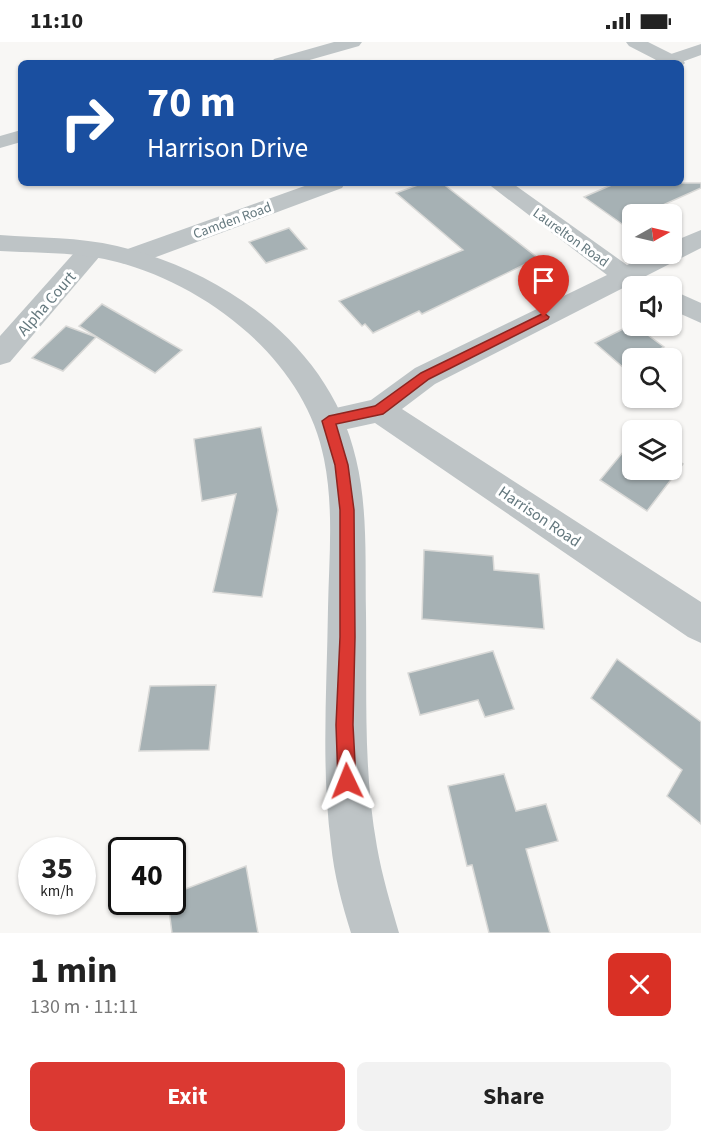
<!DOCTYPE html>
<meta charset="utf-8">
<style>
body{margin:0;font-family:"Source Sans 3",sans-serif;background:#f2f2f2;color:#222;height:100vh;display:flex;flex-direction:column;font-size:22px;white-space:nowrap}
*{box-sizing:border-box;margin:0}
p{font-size:20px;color:#767676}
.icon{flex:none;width:33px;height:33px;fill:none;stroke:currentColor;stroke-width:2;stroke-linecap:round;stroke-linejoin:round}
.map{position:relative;height:891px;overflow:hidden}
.sheet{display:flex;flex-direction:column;background:#fff;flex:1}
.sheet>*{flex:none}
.guide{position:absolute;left:18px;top:18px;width:666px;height:126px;border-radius:9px;box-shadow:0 2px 4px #0004;background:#1a4fa0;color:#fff;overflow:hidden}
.needle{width:39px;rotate:82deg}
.fabs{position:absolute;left:622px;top:162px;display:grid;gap:12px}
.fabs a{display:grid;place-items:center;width:60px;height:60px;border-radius:9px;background:#fff;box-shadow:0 2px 4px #0004;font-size:30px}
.speed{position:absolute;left:18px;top:795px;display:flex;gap:12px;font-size:30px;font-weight:700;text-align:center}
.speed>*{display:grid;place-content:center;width:78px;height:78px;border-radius:50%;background:#fff;box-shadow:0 2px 4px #0004;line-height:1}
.speed small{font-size:15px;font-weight:400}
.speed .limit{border:3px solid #111;border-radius:9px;background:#fff;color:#111}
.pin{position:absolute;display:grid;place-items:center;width:51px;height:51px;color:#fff;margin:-62px -26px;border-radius:50% 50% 50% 0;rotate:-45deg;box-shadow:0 0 6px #0007}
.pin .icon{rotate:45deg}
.me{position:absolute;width:66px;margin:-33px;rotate:358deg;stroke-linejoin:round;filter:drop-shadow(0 0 4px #0008)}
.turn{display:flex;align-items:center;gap:21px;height:126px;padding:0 30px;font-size:27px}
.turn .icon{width:78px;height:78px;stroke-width:2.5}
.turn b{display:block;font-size:42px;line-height:51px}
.round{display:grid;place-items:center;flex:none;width:63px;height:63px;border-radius:9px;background:#f2f2f2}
.headline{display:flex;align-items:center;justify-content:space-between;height:102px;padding:0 30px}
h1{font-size:36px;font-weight:700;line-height:45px}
.cta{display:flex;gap:12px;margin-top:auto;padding:12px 30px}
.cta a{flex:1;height:69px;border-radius:9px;background:#db3932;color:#fff;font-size:24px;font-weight:700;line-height:69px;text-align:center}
.cta a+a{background:#f2f2f2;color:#222}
.status{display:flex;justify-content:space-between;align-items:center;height:42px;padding:0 30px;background:#fff;direction:ltr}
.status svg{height:16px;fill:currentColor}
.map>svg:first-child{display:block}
.building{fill:#a6b1b4;stroke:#d9d9d7;stroke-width:1.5}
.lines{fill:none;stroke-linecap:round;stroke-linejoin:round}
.minor{fill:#bec4c6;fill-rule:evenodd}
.tertiary{fill:#bec4c6;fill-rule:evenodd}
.route{fill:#db3932;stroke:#8e2520;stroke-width:1.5}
.labels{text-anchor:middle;stroke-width:6;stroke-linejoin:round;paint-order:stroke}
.far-street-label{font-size:14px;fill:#64787e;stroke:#fff}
.street-label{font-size:16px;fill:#64787e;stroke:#fff}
</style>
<div class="status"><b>11:10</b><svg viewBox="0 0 49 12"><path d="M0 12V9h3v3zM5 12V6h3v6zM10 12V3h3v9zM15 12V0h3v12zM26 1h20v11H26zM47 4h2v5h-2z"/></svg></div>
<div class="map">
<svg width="701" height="891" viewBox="0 0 701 891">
<rect width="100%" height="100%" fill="#f8f7f5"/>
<g class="building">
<polygon points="423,141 442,141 538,216 422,272 419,269 373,291 365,282 362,284 339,259 463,208 396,151"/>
<polygon points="616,141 701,141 701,146 643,172 633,172 633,177 622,182 584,155"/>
<polygon points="289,186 307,207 266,221 249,200"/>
<polygon points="102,262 182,308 155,331 79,284"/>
<polygon points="633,282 664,305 643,316 633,316 633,322 625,327 595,301"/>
<polygon points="66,284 96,295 63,329 32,316"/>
<polygon points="261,385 278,468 262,555 213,550 236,452 202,459 194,397"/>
<polygon points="633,398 633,428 672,428 672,415 683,422 647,469 600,438"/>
<polygon points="424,508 493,514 494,528 539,532 544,587 422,577"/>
<polygon points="493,609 514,667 485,675 478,658 420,673 408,631"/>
<polygon points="617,617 701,680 701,782 667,754 682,728 591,656"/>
<polygon points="216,643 209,708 139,709 150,644"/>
<polygon points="504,732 516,769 546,762 558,799 526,807 550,891 489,891 472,823 467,824 448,744"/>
<polygon points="246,824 258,891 172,891 168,860 172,860 172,852"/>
</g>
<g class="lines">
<g class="minor">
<polygon points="334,0 362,0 359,4 299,21 271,21 274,17"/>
<polygon points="701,2 701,13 679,21 653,21 656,17"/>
<polygon points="21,88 21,100 0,106 0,94"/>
<polygon points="313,141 345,141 342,146 140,221 131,223 122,221 119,215 122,209"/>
<polygon points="487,141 512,141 627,223 651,212 672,212 672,200 701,188 701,206 646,234 653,242 651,244 633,244 633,249 625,245 435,342 402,367 701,560 701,601 688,595 375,381 329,391 318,388 314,379 318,370 371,358 415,326 607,233"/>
<polygon points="91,200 100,202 103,208 100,214 10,320 0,323 0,294 82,202"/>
<polygon points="672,248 701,261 701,281 672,268"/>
</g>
<g class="tertiary">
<polygon points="626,0 648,0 682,17 685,21 681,25 681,21 662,21 629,4"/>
<path d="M 0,193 C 39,196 79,195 117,204 C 224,229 331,304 356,417 C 368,467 365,520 366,571 C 367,649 363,728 377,805 C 382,834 391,863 399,891 L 351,891 C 342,862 334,833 331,802 C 321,724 327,645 328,566 C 329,517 334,466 324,417 C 306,320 209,244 117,220 C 79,210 39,211 0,209 Z"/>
</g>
</g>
<polygon class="route" points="544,271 549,275 548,277 429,337 383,372 336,382 348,423 354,468 355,595 353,683 356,739 353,746 347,748 340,746 338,739 336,683 340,595 340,468 335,423 322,379 329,374 375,364 421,331"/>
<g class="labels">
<g class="far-street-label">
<text transform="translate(232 178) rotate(-20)" y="5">Camden Road</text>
<text transform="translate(571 195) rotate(36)" y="5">Laurelton Road</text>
</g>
<g class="street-label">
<text transform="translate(46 261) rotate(-49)" y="6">Alpha Court</text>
<text transform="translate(540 474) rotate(34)" y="6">Harrison Road</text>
</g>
</g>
</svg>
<div class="fabs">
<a><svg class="needle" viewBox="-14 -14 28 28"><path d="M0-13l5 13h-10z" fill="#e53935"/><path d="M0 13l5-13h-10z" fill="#767676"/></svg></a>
<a><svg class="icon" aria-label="sound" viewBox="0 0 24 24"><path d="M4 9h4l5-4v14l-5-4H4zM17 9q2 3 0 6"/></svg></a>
<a><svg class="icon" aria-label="search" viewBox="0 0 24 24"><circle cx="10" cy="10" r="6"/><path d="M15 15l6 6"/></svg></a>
<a><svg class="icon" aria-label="layers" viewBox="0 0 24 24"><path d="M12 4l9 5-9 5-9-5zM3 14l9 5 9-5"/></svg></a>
</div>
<div class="speed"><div>35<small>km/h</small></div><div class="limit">40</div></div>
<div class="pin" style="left:544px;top:275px;background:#d93025"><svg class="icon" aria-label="arrive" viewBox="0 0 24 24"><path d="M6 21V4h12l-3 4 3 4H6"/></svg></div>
<svg class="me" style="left:347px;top:739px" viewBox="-20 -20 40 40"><path d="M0-17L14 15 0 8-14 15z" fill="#db3932" stroke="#fff" stroke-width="4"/></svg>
<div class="guide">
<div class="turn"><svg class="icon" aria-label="right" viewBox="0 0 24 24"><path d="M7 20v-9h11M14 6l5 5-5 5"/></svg><div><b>70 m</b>Harrison Drive</div></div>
</div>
</div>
<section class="sheet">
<div class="headline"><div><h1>1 min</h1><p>130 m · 11:11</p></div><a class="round" style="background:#d93025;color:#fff"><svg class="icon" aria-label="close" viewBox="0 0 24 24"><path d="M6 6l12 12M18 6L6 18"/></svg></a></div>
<div class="cta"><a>Exit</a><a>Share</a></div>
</section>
